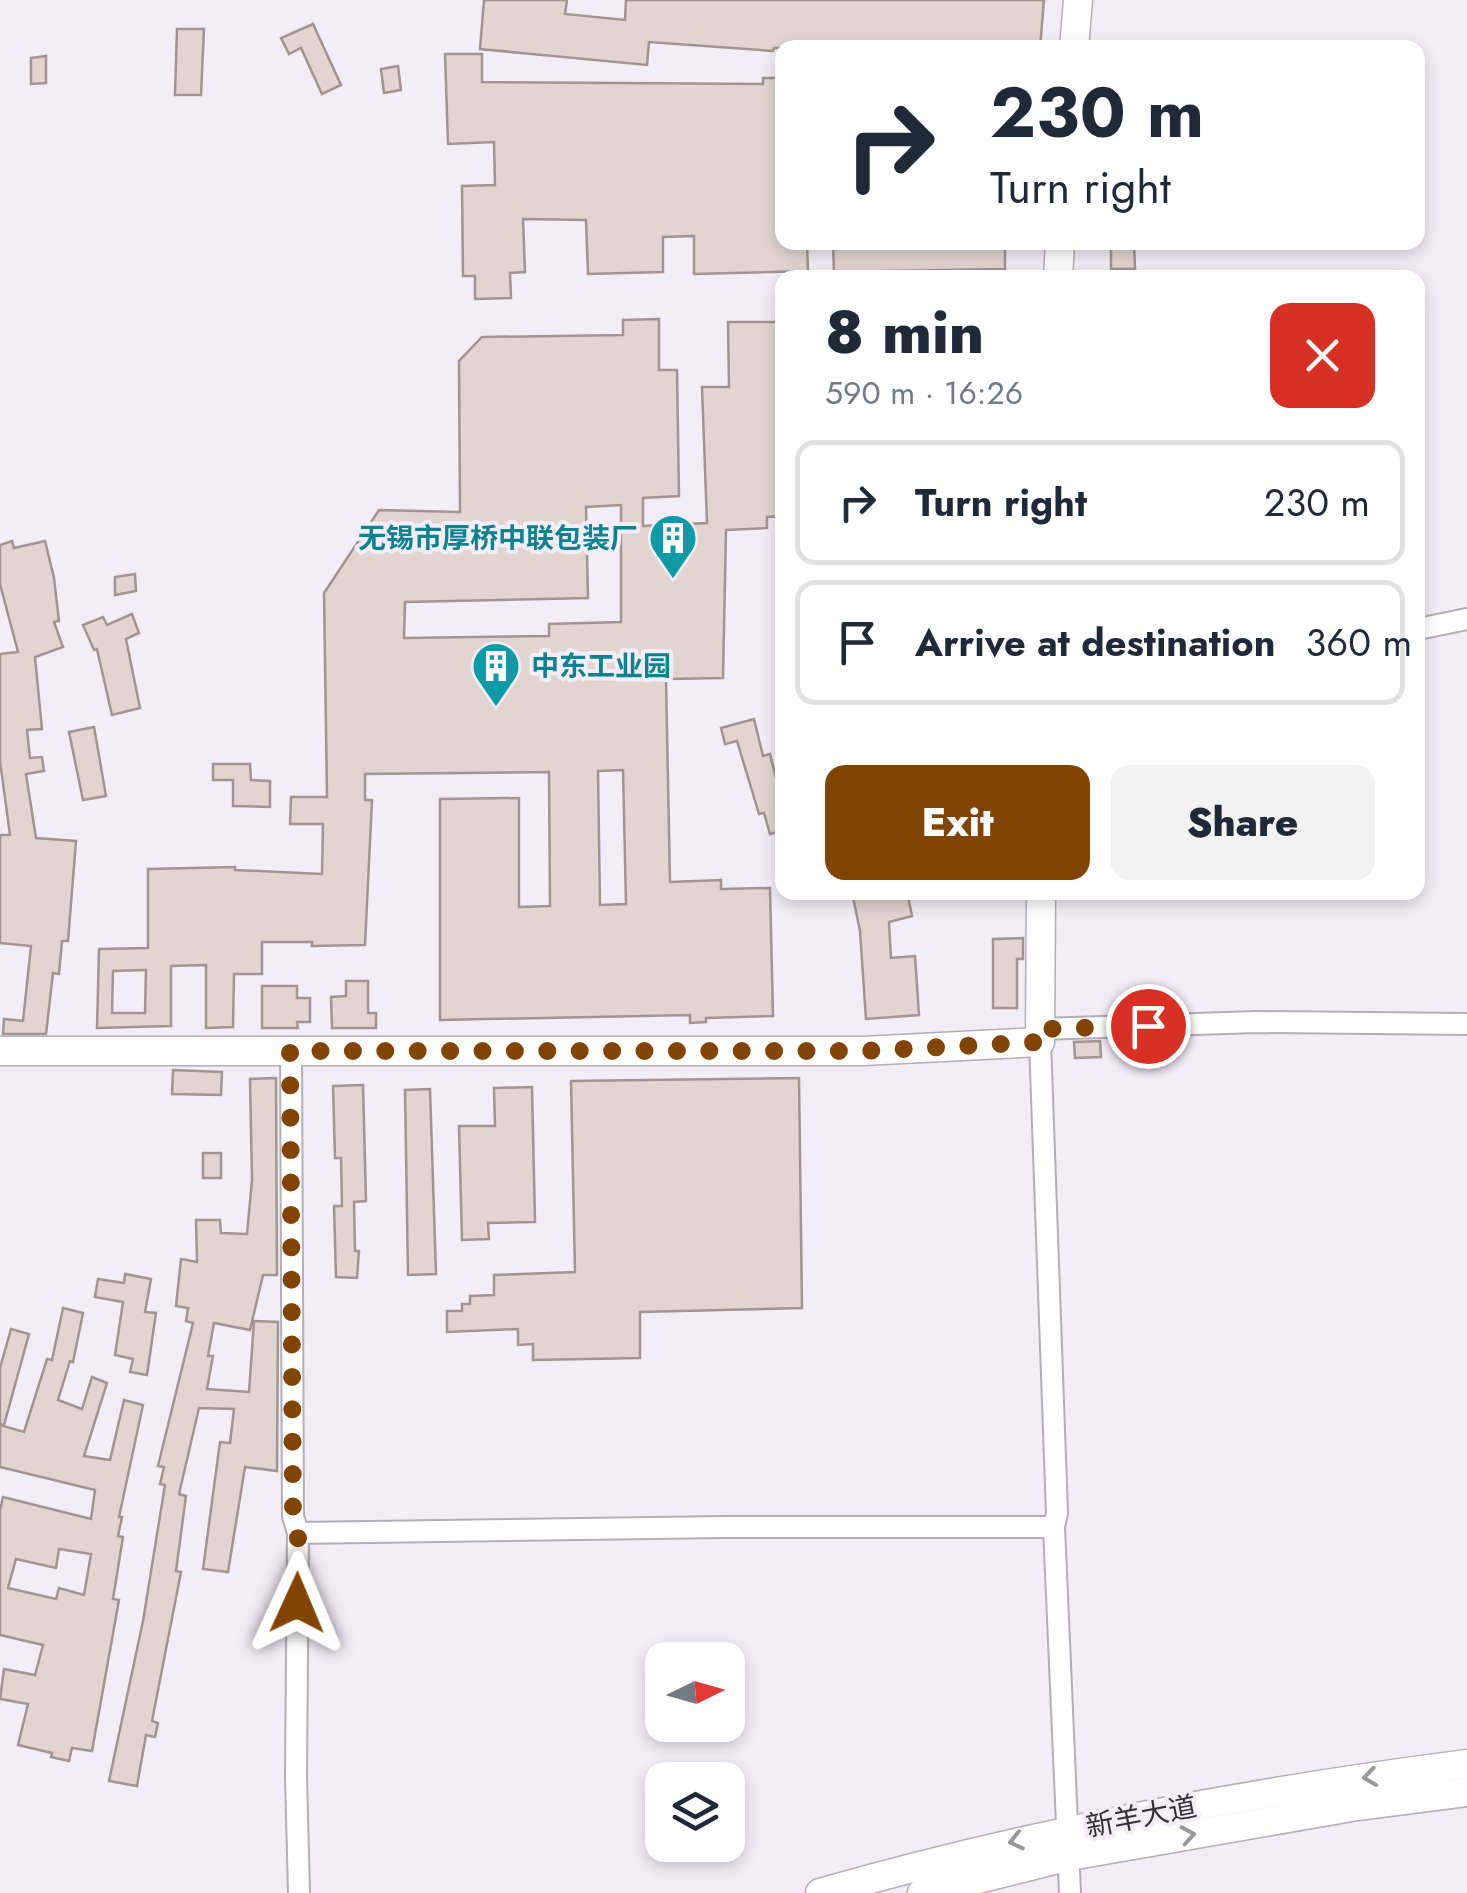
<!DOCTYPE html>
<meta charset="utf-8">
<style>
body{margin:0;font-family:Jost,"Noto Sans SC",sans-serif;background:#f2f2f3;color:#1f2937;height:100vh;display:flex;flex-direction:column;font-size:38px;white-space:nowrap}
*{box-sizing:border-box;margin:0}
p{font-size:32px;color:#747a83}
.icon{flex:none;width:55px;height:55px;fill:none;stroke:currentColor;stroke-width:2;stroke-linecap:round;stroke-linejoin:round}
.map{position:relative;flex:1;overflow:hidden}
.details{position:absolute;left:775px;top:270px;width:650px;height:630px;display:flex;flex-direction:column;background:#fff;border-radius:20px;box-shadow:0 5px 15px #0003}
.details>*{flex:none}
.hud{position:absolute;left:775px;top:40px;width:650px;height:210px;border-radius:20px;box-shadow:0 5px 15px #0003;background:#fff;color:#1f2937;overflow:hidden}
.needle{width:65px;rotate:85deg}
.buttons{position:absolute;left:645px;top:1642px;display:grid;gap:20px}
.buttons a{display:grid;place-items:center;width:100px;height:100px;border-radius:20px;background:#fff;box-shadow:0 5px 15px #0003;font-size:50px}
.pin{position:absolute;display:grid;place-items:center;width:85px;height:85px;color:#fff;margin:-42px;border:5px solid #fff;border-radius:50%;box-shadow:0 2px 10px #0007}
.me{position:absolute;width:110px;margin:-55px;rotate:1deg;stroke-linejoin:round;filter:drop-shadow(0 0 8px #0008)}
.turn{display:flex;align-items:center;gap:35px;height:210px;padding:0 50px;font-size:45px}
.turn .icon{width:130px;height:130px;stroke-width:2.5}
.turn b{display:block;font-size:70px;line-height:85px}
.round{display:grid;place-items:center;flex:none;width:105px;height:105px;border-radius:20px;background:#f2f2f3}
.head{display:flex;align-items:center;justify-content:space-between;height:170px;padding:0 50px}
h1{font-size:60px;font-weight:800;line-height:75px}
.cta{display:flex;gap:20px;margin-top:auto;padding:20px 50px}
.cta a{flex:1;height:115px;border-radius:20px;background:#824402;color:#fff;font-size:40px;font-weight:800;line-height:115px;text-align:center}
.cta a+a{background:#f2f2f3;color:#1f2937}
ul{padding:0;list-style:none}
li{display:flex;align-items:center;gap:30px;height:125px;margin:0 20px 15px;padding:0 30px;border:5px solid #e0e1e3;border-radius:20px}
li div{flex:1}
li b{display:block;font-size:38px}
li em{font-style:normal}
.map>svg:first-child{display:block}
.building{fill:#e2d5d1;stroke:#a29591;stroke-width:2.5;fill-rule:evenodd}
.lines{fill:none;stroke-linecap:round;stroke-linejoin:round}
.street-casing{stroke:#b4aeb8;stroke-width:24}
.secondary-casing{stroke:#b4aeb8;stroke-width:31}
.street{stroke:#fff;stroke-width:20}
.secondary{stroke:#fff;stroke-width:28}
.oneway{stroke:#99989a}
.route{stroke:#824402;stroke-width:18;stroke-dasharray:0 32.4}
.labels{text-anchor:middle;stroke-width:8;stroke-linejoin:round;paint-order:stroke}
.culture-label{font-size:28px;font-weight:bold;fill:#0d838f;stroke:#f3edf8;text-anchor:end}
.street-label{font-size:28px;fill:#333135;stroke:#f3edf8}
</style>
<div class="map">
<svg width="1467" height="1893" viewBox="0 0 1467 1893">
<rect width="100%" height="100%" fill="#f3edf8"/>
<g class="building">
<polygon points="484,0 567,0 565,14 625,20 626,0 1044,0 1040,48 774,48 773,51 649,42 647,65 480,49"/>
<polygon points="313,24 341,85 322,94 301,48 289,54 281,38"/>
<polygon points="177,29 204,29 201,95 175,95"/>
<polygon points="445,54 482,54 482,82 763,84 763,78 782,78 782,242 807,242 808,271 694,274 694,236 663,237 663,272 588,274 586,220 523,219 525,272 510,273 511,298 475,299 475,276 463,276 462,186 495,185 494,142 448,144"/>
<polygon points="46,56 46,83 31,84 31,58"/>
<polygon points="398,66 401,90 384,93 381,69"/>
<polygon points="833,242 1005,242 1005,269 834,272"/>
<polygon points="1111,242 1134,242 1135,269 1111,269"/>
<path d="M 659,319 L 659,370 L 677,370 L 679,496 L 643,498 L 643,526 L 707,523 L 702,387 L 729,387 L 728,322 L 782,322 L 782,516 L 767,517 L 767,528 L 726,530 L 723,678 L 666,679 L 670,882 L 721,880 L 721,889 L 770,888 L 773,1016 L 706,1018 L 706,1022 L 690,1023 L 690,1015 L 440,1020 L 440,799 L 519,798 L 519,907 L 550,906 L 549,772 L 365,774 L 365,800 L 372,800 L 365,945 L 312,946 L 312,942 L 262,942 L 262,974 L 234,974 L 233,1027 L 206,1028 L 206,965 L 171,966 L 171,1026 L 97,1028 L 99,949 L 148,948 L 148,869 L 235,867 L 235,870 L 322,874 L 323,824 L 290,824 L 291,797 L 327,797 L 324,593 L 379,510 L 460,512 L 459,361 L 482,337 L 623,335 L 623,320 ZM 621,505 L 621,622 L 549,624 L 549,636 L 404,638 L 405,602 L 588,598 L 586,507 ZM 623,770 L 626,904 L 600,905 L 598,771 ZM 146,970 L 145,1013 L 112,1013 L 113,971 Z"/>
<polygon points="12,541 14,548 45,541 54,578 59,621 54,622 63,647 35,657 42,729 27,730 30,758 42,757 44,771 26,774 36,838 76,841 68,941 62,941 59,974 53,973 46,1034 3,1034 4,1019 23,1021 31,946 0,943 0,835 10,835 0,761 0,654 18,652 0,584 0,545"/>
<polygon points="135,574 136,591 115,595 115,577"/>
<polygon points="132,614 139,633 126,639 140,708 112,715 97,649 94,650 83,625 103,617 107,625"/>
<polygon points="754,719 763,756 770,754 782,802 782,831 770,834 764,813 759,814 737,741 725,744 721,728"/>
<polygon points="94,727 106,796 83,800 69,732"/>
<polygon points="213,764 250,764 251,780 270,781 270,807 233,806 233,780 213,780"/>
<polygon points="852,892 907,892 912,916 889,922 891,958 915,956 919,1015 866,1019 860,931"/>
<polygon points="1023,938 1023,959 1017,959 1017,1008 993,1008 993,939"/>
<polygon points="346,981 368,981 368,1013 376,1013 376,1028 332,1028 331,997 346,996"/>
<polygon points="262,986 297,986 297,998 310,998 310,1022 297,1022 298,1028 262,1028"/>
<polygon points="1100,1041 1101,1057 1075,1058 1074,1042"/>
<polygon points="173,1070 222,1072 221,1095 172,1094"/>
<polygon points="276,1078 277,1275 263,1275 250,1330 214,1323 208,1356 213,1356 207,1389 249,1392 254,1321 278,1322 277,1471 245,1467 228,1572 203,1569 220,1442 230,1443 234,1409 199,1408 179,1494 186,1496 176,1571 181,1572 152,1721 158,1723 155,1737 146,1735 137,1786 109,1781 143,1621 165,1485 160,1484 164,1467 158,1466 193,1323 186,1321 188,1308 176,1306 181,1259 197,1262 196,1220 220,1220 221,1233 247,1234 252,1180 250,1079"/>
<polygon points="799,1078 802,1308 640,1312 640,1358 533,1360 533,1344 518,1345 518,1329 447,1332 447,1311 462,1311 462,1304 470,1304 470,1296 494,1295 494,1275 575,1272 571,1081"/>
<polygon points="363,1085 366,1201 354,1202 355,1251 359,1251 357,1278 336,1277 334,1206 342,1206 341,1158 335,1158 333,1086"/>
<polygon points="532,1087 535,1222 488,1223 489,1239 462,1240 459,1126 495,1126 494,1088"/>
<polygon points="430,1089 436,1274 408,1275 405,1090"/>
<rect x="203" y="1153" width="18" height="25"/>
<polygon points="125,1274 151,1279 145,1312 156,1313 147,1375 130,1372 133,1359 115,1355 123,1302 95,1297 98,1279 124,1283"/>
<path d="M 63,1308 L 83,1313 L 73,1362 L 70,1361 L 58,1400 L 82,1409 L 92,1377 L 107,1383 L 84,1456 L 110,1460 L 124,1400 L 143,1405 L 119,1517 L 122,1517 L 118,1536 L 123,1537 L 113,1599 L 119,1600 L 92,1751 L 72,1748 L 69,1761 L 51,1757 L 52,1753 L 18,1745 L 28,1704 L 0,1699 L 4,1669 L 35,1675 L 43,1645 L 0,1635 L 0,1510 L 3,1497 L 91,1519 L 95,1490 L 0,1467 L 0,1425 L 24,1432 L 47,1359 L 52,1360 ZM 59,1549 L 91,1554 L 84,1595 L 59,1588 L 56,1599 L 8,1588 L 16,1559 L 56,1568 Z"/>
<polygon points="11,1329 29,1334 4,1425 0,1424 0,1368"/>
</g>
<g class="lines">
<g class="street-casing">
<g id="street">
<polyline points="1418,629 1467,619"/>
<polyline points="1040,1029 1257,1022 1467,1024"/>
<polyline points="291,1051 293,1516 298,1533 296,1777 299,1893"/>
<polyline points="1054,1527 1070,1893"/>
<polyline points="298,1533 726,1527 1054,1527 1057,1513 1040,1042"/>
</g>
</g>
<g class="secondary-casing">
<g id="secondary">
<polyline points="1074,48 1078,0"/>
<polyline points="1058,278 1060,242"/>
<polyline points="0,1051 863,1051 1040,1042 1041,892"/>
<path d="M 820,1893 C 1033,1832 1248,1792 1467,1764"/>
<polyline points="922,1893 1070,1856 1357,1806 1467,1792"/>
</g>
</g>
<use href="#street" class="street"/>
<use href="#secondary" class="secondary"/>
</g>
<defs><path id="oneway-chevron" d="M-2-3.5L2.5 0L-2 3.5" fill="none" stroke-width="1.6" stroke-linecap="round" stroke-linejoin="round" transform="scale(2.5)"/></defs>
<g class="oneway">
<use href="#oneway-chevron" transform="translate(1370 1777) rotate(172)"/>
<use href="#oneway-chevron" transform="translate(1188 1835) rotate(-10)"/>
<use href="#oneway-chevron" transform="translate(1016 1841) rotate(167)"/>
</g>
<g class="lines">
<polyline class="route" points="297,1603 298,1534 293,1516 290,1051 863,1051 1040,1042 1040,1029 1148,1026"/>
</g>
<defs>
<g id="building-pin" transform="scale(2.5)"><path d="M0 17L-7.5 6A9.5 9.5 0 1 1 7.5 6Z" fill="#0f9aa8" stroke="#f3edf8"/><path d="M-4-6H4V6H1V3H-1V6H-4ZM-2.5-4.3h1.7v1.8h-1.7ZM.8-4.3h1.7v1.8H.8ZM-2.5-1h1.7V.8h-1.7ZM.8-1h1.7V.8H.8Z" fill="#fff"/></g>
</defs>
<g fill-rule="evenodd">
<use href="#building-pin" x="673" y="538"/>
<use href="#building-pin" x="496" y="666"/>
</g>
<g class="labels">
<g class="culture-label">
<text x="638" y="548">无锡市厚桥中联包装厂</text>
<text x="531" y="676" text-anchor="start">中东工业园</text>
</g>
<g class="street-label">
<text transform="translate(1141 1816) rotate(-11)" y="10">新羊大道</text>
</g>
</g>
</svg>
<div class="buttons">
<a><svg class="needle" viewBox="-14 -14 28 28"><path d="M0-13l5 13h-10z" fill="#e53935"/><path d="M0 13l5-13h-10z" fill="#747a83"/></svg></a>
<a><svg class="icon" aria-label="layers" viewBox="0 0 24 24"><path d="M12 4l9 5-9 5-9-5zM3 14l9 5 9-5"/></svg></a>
</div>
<div class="pin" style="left:1148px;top:1026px;background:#d93025"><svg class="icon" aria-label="arrive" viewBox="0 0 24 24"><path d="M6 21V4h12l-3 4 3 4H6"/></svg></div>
<svg class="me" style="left:297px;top:1603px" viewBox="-20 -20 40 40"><path d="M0-17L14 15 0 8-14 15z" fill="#824402" stroke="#fff" stroke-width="4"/></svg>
<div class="hud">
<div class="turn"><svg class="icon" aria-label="right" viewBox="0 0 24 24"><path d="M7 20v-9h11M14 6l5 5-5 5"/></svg><div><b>230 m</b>Turn right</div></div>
</div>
<section class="details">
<div class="head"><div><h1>8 min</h1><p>590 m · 16:26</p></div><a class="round" style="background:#d93025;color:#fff"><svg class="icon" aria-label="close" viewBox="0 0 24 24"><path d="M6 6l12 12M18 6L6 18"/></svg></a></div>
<ul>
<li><svg class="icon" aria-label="right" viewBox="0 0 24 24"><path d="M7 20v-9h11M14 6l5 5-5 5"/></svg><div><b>Turn right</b></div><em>230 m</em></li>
<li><svg class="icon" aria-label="arrive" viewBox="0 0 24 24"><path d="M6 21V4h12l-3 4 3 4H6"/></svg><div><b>Arrive at destination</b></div><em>360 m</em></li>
</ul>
<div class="cta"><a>Exit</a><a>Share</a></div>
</section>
</div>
